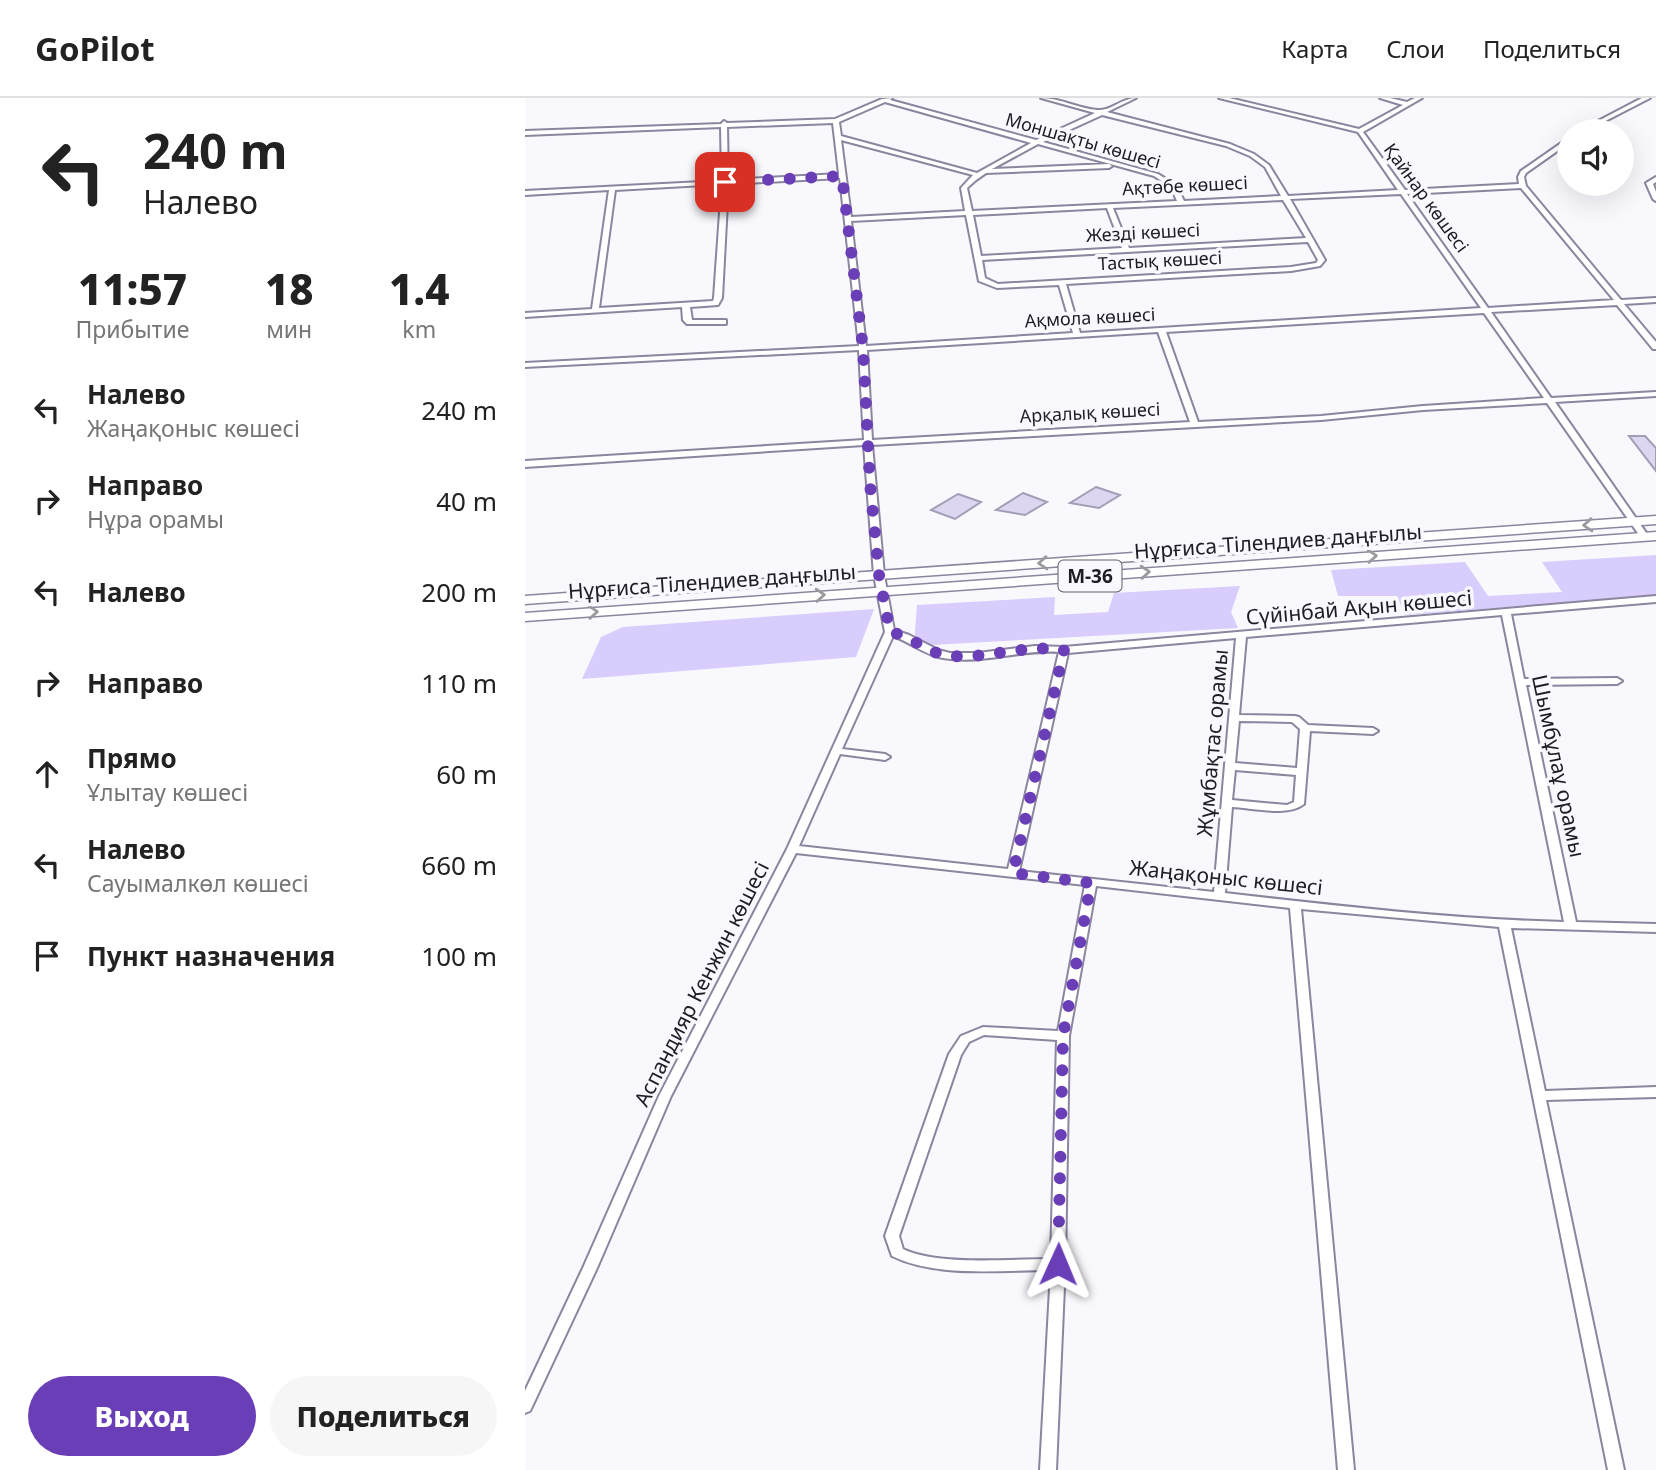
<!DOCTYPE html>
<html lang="ru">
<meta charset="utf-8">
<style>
body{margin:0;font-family:"Noto Sans",sans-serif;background:#f6f6f6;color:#222;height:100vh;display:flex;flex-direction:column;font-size:26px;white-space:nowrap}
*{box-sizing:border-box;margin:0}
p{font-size:23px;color:#767676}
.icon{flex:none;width:38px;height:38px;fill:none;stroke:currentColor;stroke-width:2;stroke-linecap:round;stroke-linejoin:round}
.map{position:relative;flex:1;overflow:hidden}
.details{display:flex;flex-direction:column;background:#fff;width:525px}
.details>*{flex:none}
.hud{background:#fff;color:#222;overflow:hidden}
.fabs{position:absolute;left:1032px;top:21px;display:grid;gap:14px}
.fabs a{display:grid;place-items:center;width:77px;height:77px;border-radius:50%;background:#fff;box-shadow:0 7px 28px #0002;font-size:35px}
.pin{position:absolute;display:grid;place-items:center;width:60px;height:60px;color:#fff;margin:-30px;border-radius:14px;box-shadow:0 4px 10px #0006}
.me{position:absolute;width:77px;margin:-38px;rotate:1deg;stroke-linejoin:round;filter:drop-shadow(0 0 5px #0008)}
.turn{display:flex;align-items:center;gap:24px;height:147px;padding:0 28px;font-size:32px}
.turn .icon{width:91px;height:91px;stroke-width:2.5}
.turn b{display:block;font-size:49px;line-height:60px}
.eta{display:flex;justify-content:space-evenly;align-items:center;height:119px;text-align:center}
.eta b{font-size:42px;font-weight:800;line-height:49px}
.cta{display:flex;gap:14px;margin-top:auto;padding:14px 28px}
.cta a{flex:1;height:80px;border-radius:42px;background:#6a3eb6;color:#fff;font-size:28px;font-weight:800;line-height:80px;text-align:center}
.cta a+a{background:#f6f6f6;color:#222}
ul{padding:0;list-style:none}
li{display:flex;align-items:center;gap:21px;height:91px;padding:0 28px}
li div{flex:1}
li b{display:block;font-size:26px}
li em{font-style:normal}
header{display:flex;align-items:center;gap:42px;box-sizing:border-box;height:98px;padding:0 35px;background:#fff;border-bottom:2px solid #e0e0e0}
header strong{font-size:33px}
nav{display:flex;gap:38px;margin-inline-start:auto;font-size:24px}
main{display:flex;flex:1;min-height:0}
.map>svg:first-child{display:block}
.green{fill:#d8cdfc}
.building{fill:#dcd6f1;stroke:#a39db6;stroke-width:2}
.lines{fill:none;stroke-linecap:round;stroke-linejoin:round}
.minor-casing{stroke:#8b859e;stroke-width:4}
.primary-casing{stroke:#8b859e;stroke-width:3}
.minor{fill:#fff;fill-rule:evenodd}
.primary{fill:#fff;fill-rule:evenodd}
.oneway{stroke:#9a999d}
.route{stroke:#6a3eb6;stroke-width:12;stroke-dasharray:0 21.6}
.labels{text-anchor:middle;stroke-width:7;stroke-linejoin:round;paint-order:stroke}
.far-street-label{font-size:18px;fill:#1e1c25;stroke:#f9f8fd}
.shield{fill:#f9f8fd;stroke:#605e66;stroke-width:2}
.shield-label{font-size:19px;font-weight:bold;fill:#1e1c25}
.street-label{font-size:21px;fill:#1e1c25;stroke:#f9f8fd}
</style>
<header>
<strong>GoPilot</strong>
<nav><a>Карта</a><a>Слои</a><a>Поделиться</a></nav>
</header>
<main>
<section class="details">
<div class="hud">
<div class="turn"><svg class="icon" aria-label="left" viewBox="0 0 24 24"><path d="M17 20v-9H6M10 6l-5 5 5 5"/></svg><div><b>240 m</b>Налево</div></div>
</div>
<div class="eta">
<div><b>11:57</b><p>Прибытие</p></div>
<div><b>18</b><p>мин</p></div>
<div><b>1.4</b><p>km</p></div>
</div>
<ul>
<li><svg class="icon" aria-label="left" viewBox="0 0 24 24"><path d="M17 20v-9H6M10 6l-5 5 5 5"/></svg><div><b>Налево</b><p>Жаңақоныс көшесі</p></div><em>240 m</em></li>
<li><svg class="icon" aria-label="right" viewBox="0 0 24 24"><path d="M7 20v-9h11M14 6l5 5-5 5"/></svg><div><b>Направо</b><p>Нұра орамы</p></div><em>40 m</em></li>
<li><svg class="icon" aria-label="left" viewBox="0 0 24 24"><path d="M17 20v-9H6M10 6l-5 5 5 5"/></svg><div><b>Налево</b></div><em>200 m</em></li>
<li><svg class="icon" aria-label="right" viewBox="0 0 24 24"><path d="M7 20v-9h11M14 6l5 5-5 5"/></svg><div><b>Направо</b></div><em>110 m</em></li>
<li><svg class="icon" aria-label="ahead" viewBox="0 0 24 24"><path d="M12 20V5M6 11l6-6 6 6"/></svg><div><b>Прямо</b><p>Ұлытау көшесі</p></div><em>60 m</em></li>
<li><svg class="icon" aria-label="left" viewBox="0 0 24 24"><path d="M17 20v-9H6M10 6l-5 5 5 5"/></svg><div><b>Налево</b><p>Сауымалкөл көшесі</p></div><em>660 m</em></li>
<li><svg class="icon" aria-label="arrive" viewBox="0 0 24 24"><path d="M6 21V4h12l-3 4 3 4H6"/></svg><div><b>Пункт назначения</b></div><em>100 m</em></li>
</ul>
<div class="cta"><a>Выход</a><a>Поделиться</a></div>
</section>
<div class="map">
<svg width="1131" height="1372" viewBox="0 0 1131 1372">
<rect width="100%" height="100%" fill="#f9f8fd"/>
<g class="green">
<polygon points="1131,457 1131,498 880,517 872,498 813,498 806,472 940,464 963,498 1037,494 1017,464"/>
<polygon points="715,488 706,514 713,530 389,548 392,507 530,499 529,517 583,514 589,495"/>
<polygon points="349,511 331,559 57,581 76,539 98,529"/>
</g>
<g class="building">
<polygon points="1104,338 1120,338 1131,350 1131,373"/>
<polygon points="571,389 595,397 574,410 545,405"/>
<polygon points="498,395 522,404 500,417 471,412"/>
<polygon points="433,396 456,404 430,421 406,412"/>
</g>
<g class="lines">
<g class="minor-casing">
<g id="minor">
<path d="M 367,0 L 365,2 L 511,42 L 570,15 L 516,0 C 536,0 554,11 573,12 C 586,13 597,0 611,0 L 582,14 L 705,46 L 729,56 L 744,67 L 763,98 L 873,92 L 833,34 L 694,0 L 704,0 L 834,31 L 878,7 L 855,0 L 865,0 L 882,4 L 890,0 L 897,0 L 838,34 L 880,92 L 994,86 L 993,79 L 996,73 L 1045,39 L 1045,44 L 1001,75 L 999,79 L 1001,88 L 1096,202 L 1131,200 L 1131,204 L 1099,206 L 1131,244 L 1131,251 L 1128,251 L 1092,207 L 966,214 L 1026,300 L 1131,294 L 1131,298 L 1030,304 L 1124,439 L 1120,442 L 1117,441 L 1022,305 L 898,312 L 796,322 L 347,347 L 359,477 L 369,532 L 384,537 L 413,552 L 425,555 L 453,555 L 510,548 L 539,549 L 1131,498 L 1131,504 L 986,516 L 999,581 L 1092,580 L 1097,583 L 1092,586 L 1001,587 L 1051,824 L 1131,826 L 1131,834 L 986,830 L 1020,993 L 1131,989 L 1131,999 L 1021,1002 L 1099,1372 L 1083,1372 L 974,829 L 776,811 L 829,1372 L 813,1372 L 765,810 L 571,788 L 544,938 L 540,1166 L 531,1372 L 515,1372 L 526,1172 C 477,1172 412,1180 367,1158 L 360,1138 L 424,956 L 436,938 L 458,929 L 533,933 L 560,787 L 271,755 L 146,998 L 72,1170 L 5,1313 L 0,1315 L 0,1293 L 58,1170 L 134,998 L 262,751 L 360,534 L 349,477 L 339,347 L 0,369 L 0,363 L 339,342 L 334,252 L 0,269 L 0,265 L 334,248 L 315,80 L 203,86 L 197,200 L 193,207 L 165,209 L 167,222 L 201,222 L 201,226 L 162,226 L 158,222 L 157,209 L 0,219 L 0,215 L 67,211 L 84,92 L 0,97 L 0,93 L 197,83 L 196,29 L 0,37 L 0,33 L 196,26 L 199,23 L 202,25 L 310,21 L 357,1 ZM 360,4 L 506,45 L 452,75 L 316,38 L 314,24 ZM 577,17 L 701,48 L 725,58 L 740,69 L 756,98 L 659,103 L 651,87 L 633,76 L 518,44 ZM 308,25 L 314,76 L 203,82 L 202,29 ZM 316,42 L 448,77 L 436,90 L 440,113 L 326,119 ZM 513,46 L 629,78 L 646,89 L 652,103 L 447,113 L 442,90 L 451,82 L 461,75 L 584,70 L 587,68 L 584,66 L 467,71 ZM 197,86 L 189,200 L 188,203 L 74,210 L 90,92 ZM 996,90 L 1089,202 L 963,210 L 882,96 ZM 876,96 L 956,210 L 555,235 L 541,186 L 766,173 L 795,168 L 800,162 L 765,101 ZM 758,102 L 781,140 L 604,150 L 588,110 ZM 582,110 L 597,150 L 456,158 L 448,117 ZM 441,117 L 454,183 L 472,190 L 534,187 L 548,235 L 341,248 L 326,123 ZM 783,144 L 793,162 L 791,165 L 766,169 L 473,186 L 460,180 L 457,162 ZM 959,215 L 1019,300 L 898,308 L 796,318 L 673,324 L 641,234 ZM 633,234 L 665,324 L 347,342 L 342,252 ZM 977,517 L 1039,824 C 926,821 813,808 700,795 L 707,709 C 728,710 763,719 779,706 L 785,633 L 848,636 L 853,633 L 848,630 L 783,627 L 774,619 L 770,618 L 714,617 L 721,539 ZM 368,538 C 385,544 400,557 418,560 C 456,567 495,551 534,554 L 483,771 L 274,748 L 315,656 L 360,662 L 365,659 L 360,656 L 317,651 ZM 711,540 L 689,794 L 494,773 L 543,555 ZM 714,623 L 767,624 L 775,631 L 772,670 L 710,665 ZM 710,672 L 771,677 L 769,704 L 762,707 L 707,702 ZM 459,937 L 532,942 L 526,1161 C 487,1161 413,1168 378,1151 L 374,1138 L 436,957 L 444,944 Z"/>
<polygon points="1117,0 1125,0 1061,33 1054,33"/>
<polygon points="1131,79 1131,84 1128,86 1131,94 1131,103 1128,101 1121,85"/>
</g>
</g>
<g class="primary-casing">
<g id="primary">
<polygon points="1131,418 1131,426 0,506 0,498"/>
<polygon points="1131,434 1131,442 0,523 0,515"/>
</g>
</g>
<use href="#minor" class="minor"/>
<use href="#primary" class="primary"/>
</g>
<defs><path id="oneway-chevron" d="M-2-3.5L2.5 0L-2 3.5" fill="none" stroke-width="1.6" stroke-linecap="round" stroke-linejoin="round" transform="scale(1.75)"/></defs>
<g class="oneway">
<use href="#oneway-chevron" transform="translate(1063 427) rotate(176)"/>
<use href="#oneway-chevron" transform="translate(847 458) rotate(-4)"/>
<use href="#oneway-chevron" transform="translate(518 465) rotate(176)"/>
<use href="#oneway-chevron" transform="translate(620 474) rotate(-4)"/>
<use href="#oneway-chevron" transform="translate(295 497) rotate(-4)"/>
<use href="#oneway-chevron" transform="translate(68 514) rotate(-4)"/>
</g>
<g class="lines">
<path class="route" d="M 200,84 L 317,78 L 338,250 L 345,386 L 354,477 L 365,534 C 387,538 403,556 425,558 C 463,561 501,546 539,552 L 488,775 L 566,785 L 538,938 L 533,1166"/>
</g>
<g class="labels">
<g class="far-street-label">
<text transform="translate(558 43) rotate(16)" y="6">Моншақты көшесі</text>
<text transform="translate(660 88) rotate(-3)" y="6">Ақтөбе көшесі</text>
<text transform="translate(901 100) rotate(54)" y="6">Қайнар көшесі</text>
<text transform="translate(618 135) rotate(-3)" y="6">Жезді көшесі</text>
<text transform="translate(635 163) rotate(-3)" y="6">Тастық көшесі</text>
<text transform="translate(565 220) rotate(-3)" y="6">Ақмола көшесі</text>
<text transform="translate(565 315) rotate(-3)" y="6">Арқалық көшесі</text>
</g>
<rect class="shield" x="533.5" y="462.5" width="63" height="31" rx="5"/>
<g class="shield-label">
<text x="565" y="485">M-36</text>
</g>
<g class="street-label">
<text transform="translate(753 444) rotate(-4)" y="7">Нұрғиса Тілендиев даңғылы</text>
<text transform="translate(187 484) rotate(-4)" y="7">Нұрғиса Тілендиев даңғылы</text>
<text transform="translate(834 510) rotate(-5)" y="7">Сүйінбай Ақын көшесі</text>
<text transform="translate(688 645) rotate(-85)" y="7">Жұмбақтас орамы</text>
<text transform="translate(1033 668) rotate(78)" y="7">Шымбұлаұ орамы</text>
<text transform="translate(701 780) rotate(6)" y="7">Жаңақоныс көшесі</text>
<text transform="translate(177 886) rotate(-63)" y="7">Аспандияр Кенжин көшесі</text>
</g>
</g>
</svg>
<div class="fabs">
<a><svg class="icon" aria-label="sound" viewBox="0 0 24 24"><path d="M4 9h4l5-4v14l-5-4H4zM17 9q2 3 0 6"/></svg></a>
</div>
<div class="pin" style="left:200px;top:84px;background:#d93025"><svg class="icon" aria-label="arrive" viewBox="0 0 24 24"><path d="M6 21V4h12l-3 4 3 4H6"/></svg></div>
<svg class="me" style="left:533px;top:1166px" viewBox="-20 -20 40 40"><path d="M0-17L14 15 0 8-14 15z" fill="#6a3eb6" stroke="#fff" stroke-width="4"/></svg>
</div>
</main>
